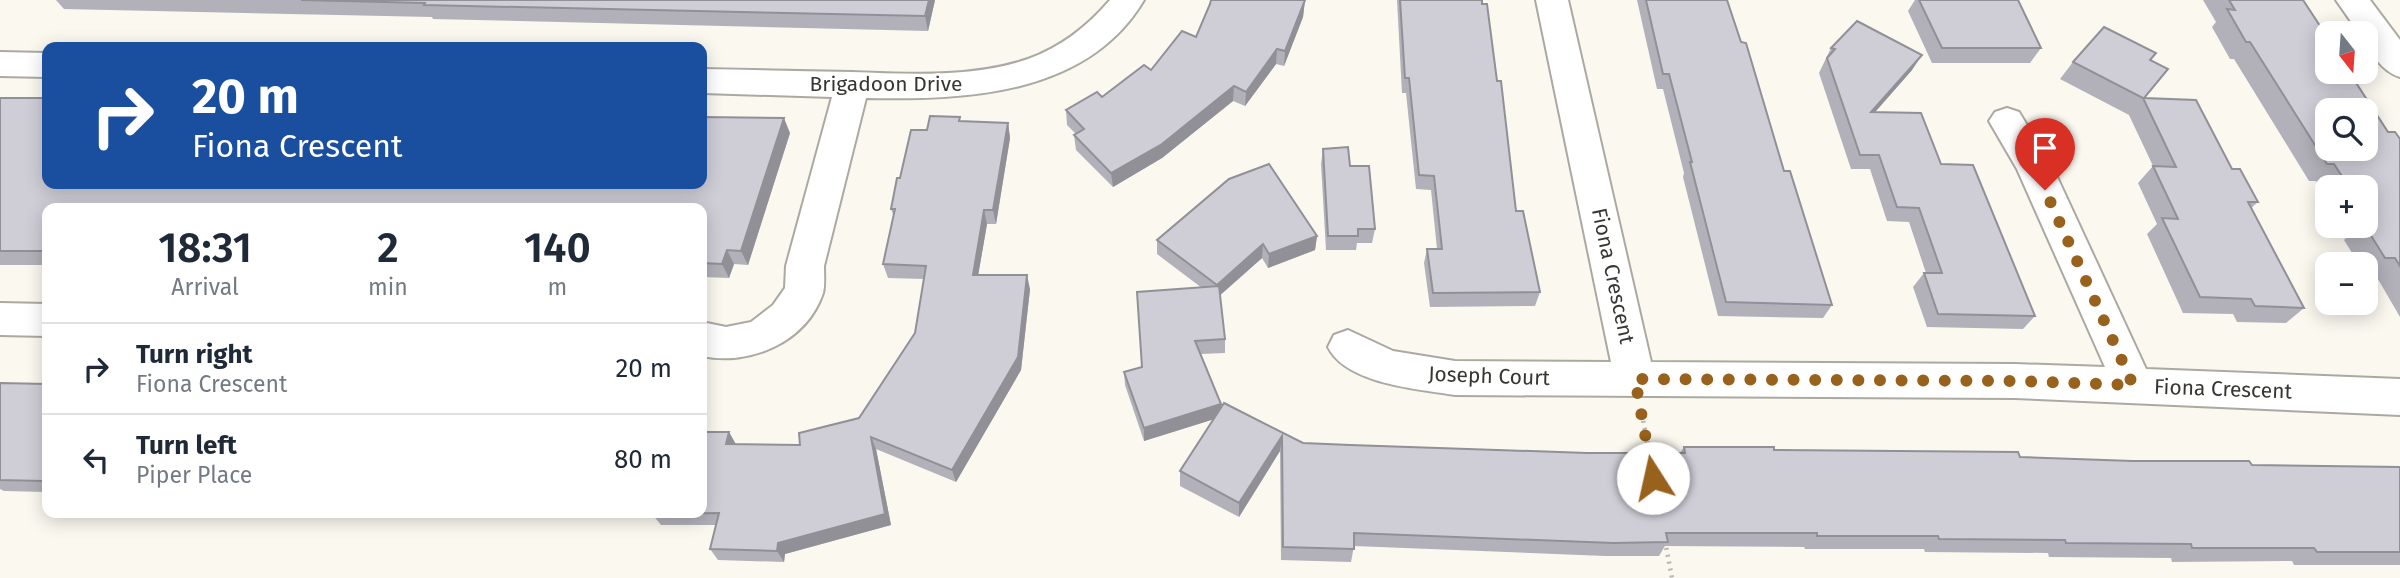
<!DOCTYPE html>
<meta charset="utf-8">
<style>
body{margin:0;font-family:"Fira Sans",sans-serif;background:#f6f6f7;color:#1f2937;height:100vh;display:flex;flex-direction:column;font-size:26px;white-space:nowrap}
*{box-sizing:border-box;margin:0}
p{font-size:23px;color:#747a83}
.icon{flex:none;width:38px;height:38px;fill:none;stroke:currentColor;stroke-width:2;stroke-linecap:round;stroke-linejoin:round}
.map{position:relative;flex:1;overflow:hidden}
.drawer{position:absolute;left:42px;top:203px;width:665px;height:315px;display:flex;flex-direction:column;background:#fff;border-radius:14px;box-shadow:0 4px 18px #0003}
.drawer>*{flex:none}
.banner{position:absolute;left:42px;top:42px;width:665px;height:147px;border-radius:14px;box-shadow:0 4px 18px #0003;background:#1a4fa0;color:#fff;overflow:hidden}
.needle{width:46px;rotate:163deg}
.buttons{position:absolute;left:2315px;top:21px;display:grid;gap:14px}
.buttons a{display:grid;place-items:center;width:63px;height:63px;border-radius:14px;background:#fff;box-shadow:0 4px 18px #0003;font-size:35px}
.pin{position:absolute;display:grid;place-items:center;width:60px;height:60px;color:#fff;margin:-72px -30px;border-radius:50% 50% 50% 0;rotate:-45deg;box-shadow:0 0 7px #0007}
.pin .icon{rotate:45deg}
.me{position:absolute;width:77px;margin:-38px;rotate:350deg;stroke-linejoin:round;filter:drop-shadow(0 0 5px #0008)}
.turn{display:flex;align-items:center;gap:24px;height:147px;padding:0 35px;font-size:32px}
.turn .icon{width:91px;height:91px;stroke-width:2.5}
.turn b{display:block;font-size:49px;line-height:60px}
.eta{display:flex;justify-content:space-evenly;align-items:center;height:119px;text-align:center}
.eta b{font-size:42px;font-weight:600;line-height:49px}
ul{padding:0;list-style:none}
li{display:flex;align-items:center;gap:21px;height:91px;padding:0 35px;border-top:2px solid #e0e1e3}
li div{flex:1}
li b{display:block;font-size:26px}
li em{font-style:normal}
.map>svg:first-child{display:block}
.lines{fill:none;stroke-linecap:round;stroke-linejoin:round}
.minor-casing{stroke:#aba9a1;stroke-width:4}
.path{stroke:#bab9b1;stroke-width:4.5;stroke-dasharray:2 5;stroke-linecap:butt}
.minor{fill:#fff;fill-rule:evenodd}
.wall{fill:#b2b1b9}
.shaded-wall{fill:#919096}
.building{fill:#cfced7;stroke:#919096;stroke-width:2;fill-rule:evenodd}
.route{stroke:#99621c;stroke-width:12;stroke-dasharray:0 21.6}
.labels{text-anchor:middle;stroke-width:5;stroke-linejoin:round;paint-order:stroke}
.street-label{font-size:21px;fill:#373632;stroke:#fff}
</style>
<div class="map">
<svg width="2400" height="578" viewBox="0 0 2400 578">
<rect width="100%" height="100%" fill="#faf8ef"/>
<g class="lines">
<g class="minor-casing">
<g id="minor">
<path d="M 1110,0 L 1144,0 C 1087,96 965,100 866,98 L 824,266 C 824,275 825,285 823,293 C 806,343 749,366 702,356 L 702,322 L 726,327 L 751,322 L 773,305 L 785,288 L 786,266 L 832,97 L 702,93 L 702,69 C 752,70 802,71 852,72 C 909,74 973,78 1028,59 C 1061,47 1087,27 1110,0 Z"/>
<path d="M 1536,0 L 1568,0 L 1651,362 L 2015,364 L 2105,367 L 2017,169 L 1989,121 L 1995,112 L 2007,108 L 2019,112 L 2052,166 L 2146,369 L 2400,379 L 2400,415 L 2015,398 L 1455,395 C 1418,389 1346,384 1328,347 L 1334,335 L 1348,330 L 1393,351 L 1455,361 L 1611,362 Z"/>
<path d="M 2336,0 L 2370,0 L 2400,40 L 2400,77 C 2383,72 2366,51 2366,33 L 2359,33 Z"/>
<polygon points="0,52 47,53 47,77 0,76"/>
<polygon points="0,303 47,304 47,336 0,335"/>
</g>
</g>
<g class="path">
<polyline points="1642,414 1650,457"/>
<polyline points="1665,541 1672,578"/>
</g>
<use href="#minor" class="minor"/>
</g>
<g class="wall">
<polygon points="56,0 935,0 928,31 433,19 432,17 64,9"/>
<polygon points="1305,0 1303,17 1284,66 1276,64 1245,106 1233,101 1162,158 1113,187 1076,150 1074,135 1076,134 1067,125 1066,110 1102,97 1151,70 1196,37"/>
<polygon points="1397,0 1482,0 1497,81 1516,211 1540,292 1535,306 1430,307 1424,263 1427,249 1437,249 1431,190 1416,189 1406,93 1402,93"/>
<polygon points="1637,0 1727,0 1784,171 1832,305 1823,318 1718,316 1683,177 1684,173 1663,89 1657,89"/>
<polygon points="1915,0 2018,0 2041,48 2030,63 1932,63 1908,11"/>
<polygon points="2203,0 2303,0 2388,132 2400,139 2400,317 2375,274 2366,274 2366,264 2359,264 2344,240 2348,236 2342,226 2366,226 2366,187 2328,187 2328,201 2316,181 2309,181 2234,59 2230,59 2212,27 2216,22"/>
<polygon points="1831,48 1912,70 1875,112 1941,164 2035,316 2023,329 1927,327 1913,287 1924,273 1926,273 1909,222 1887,221 1870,169 1851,169 1819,73"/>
<polygon points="2150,60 2144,98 2232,169 2258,202 2251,208 2304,308 2286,323 2237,322 2233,314 2183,313 2147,234 2157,224 2138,183 2153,166 2129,115 2060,79 2073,62"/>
<polygon points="0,98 47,184 790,133 748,265 734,264 729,278 702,277 702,208 47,208 47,265 0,265"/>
<polygon points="961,121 1008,123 1010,138 996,224 987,224 978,275 1030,289 1021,370 956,482 876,449 891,525 785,554 784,562 718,560 710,549 716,525 661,525 652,514 729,432 736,444 800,445 859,418 915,333 924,279 888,278 883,264 894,217 891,209 900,178 927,130"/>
<polygon points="1323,149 1350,166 1375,229 1372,243 1357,243 1356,250 1326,250 1321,164"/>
<polygon points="1317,236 1315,250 1268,268 1262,258 1220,295 1225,339 1225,353 1201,354 1221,404 1221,408 1303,443 1587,453 1680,453 1684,447 2252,465 2400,467 2400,565 2294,565 2292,561 2172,562 2171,558 2049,557 2048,553 1925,552 1924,549 1805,549 1804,547 1665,546 1659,556 1605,556 1354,546 1351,562 1281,560 1280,451 1239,517 1180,486 1180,471 1214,419 1144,441 1125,385 1124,372 1142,367 1202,288 1157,254 1157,240"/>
<polygon points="0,383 47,384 47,492 4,491 0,489"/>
</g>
<g class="shaded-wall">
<polygon points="929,0 935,0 928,31 925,16"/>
<polygon points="1305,0 1303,17 1284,66 1285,51"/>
<polygon points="1277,49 1276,64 1245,106 1246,92"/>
<polygon points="1922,55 1912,70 1862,127 1871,112"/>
<polygon points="1234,86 1233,101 1162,158 1113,187 1111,173"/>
<polygon points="784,118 790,133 748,265 741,251"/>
<polygon points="1008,123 1010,138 996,224 993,210"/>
<polygon points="984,210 987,224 976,288 973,275"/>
<polygon points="1317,236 1315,250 1268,268 1269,254"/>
<polygon points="1263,244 1262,258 1217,298 1217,285"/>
<polygon points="727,250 734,264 729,278 722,264"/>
<polygon points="1027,275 1030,289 1021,370 956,482 952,470"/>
<polygon points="1221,404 1221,417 1144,441 1144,428"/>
<polygon points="729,432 736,445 726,444"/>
<polygon points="1282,436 1280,451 1239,517 1239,503"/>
<polygon points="871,437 876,449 891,525 785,554 784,562 777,551 778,543"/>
<polygon points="47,473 47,484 43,481"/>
</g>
<g class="building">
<polygon points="301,0 929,0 925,16 424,5 425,3"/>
<polygon points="1211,0 1305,0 1285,51 1277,49 1246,92 1234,86 1162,144 1111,173 1074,135 1084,129 1066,110 1097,92 1102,97 1144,65 1151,70 1182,31 1196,37 1210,4"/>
<polygon points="1400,0 1482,0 1482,4 1487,4 1497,81 1501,81 1516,211 1523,211 1540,292 1433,293 1427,249 1442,249 1434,176 1419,175 1409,78 1405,78"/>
<polygon points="1646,0 1727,0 1741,42 1746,43 1784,171 1790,171 1832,305 1726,302 1690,162 1692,162 1669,74 1663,74"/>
<polygon points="1919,0 2018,0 2041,48 1942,48"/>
<path d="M 2229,0 L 2303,0 L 2328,38 L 2328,72 L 2349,72 L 2388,132 L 2395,132 L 2400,139 L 2400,266 L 2395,258 L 2385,258 L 2365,226 L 2366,223 L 2370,223 L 2366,216 L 2366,187 L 2349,187 L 2334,164 L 2327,164 L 2250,42 L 2246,42 L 2227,9 L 2235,10 ZM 2328,110 L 2366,110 L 2366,149 L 2328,149 Z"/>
<polygon points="1857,21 1922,55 1871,112 1921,113 1941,164 1973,165 2035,316 1938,314 1924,273 1942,273 1919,208 1897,207 1879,155 1860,155 1827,58 1835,49 1831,48"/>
<polygon points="2104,27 2156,53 2150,60 2168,69 2144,98 2196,100 2232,169 2240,169 2258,202 2248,202 2304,308 2255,306 2251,299 2200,297 2162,218 2178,219 2153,166 2176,167 2143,98 2073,62"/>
<polygon points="0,98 47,98 47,184 702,184 702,117 784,118 741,251 727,250 722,264 702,263 702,208 47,208 47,251 0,251"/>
<polygon points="930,116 960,117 959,121 1008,123 993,210 984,210 973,275 1027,275 1018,357 952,470 871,437 885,514 778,543 777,551 710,549 719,513 652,514 652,513 702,513 702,432 729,432 726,444 800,445 799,433 859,418 915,333 926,266 883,264 895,209 891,209 897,178 900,178 911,130 927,130"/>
<polygon points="1348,147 1350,166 1369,166 1375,229 1358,229 1358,236 1328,236 1323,149"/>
<polygon points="1269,164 1317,236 1269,254 1263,244 1217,285 1157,240 1229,179"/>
<polygon points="1219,286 1225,339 1195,341 1221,404 1144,428 1124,372 1142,367 1137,292"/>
<polygon points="0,383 47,384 47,473 43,481 0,480"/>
<polygon points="1224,403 1303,443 1350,445 1587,453 1685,453 1684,447 1774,447 1774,450 2018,452 2020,457 2133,461 2249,461 2252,465 2400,467 2400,552 2317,552 2314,548 2192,548 2191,544 2066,543 2065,540 1939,539 1938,536 1817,536 1817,533 1666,533 1668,542 1613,543 1354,533 1354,549 1283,547 1282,436 1239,503 1180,471"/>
</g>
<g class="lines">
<polyline class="route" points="1653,478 1635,379 2015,381 2133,385 2045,190"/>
</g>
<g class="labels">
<g class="street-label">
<text x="886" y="91">Brigadoon Drive</text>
<text transform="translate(1613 276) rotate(78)" y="7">Fiona Crescent</text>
<text transform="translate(1489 376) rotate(2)" y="7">Joseph Court</text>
<text transform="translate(2223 389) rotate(2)" y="7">Fiona Crescent</text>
</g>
</g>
</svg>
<div class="buttons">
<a><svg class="needle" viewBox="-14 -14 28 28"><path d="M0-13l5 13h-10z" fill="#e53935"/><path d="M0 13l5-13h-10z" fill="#747a83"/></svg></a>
<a><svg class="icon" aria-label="search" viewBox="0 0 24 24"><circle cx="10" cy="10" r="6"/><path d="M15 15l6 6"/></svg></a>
<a>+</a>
<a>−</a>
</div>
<div class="pin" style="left:2045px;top:190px;background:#d93025"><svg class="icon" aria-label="arrive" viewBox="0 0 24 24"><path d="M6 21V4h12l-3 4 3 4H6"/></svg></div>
<svg class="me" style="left:1653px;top:478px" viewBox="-20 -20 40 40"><circle r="19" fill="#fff"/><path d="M0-13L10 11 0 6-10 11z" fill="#99621c"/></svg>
<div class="banner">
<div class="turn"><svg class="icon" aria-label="right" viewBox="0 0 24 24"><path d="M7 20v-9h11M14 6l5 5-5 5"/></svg><div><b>20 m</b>Fiona Crescent</div></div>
</div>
<section class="drawer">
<div class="eta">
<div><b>18:31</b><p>Arrival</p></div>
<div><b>2</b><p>min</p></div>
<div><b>140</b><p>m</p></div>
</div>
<ul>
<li><svg class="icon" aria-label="right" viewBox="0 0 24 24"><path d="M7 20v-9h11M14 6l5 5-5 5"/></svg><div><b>Turn right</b><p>Fiona Crescent</p></div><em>20 m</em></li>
<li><svg class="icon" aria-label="left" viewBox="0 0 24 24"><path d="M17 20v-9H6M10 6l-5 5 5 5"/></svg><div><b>Turn left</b><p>Piper Place</p></div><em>80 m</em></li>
</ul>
</section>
</div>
